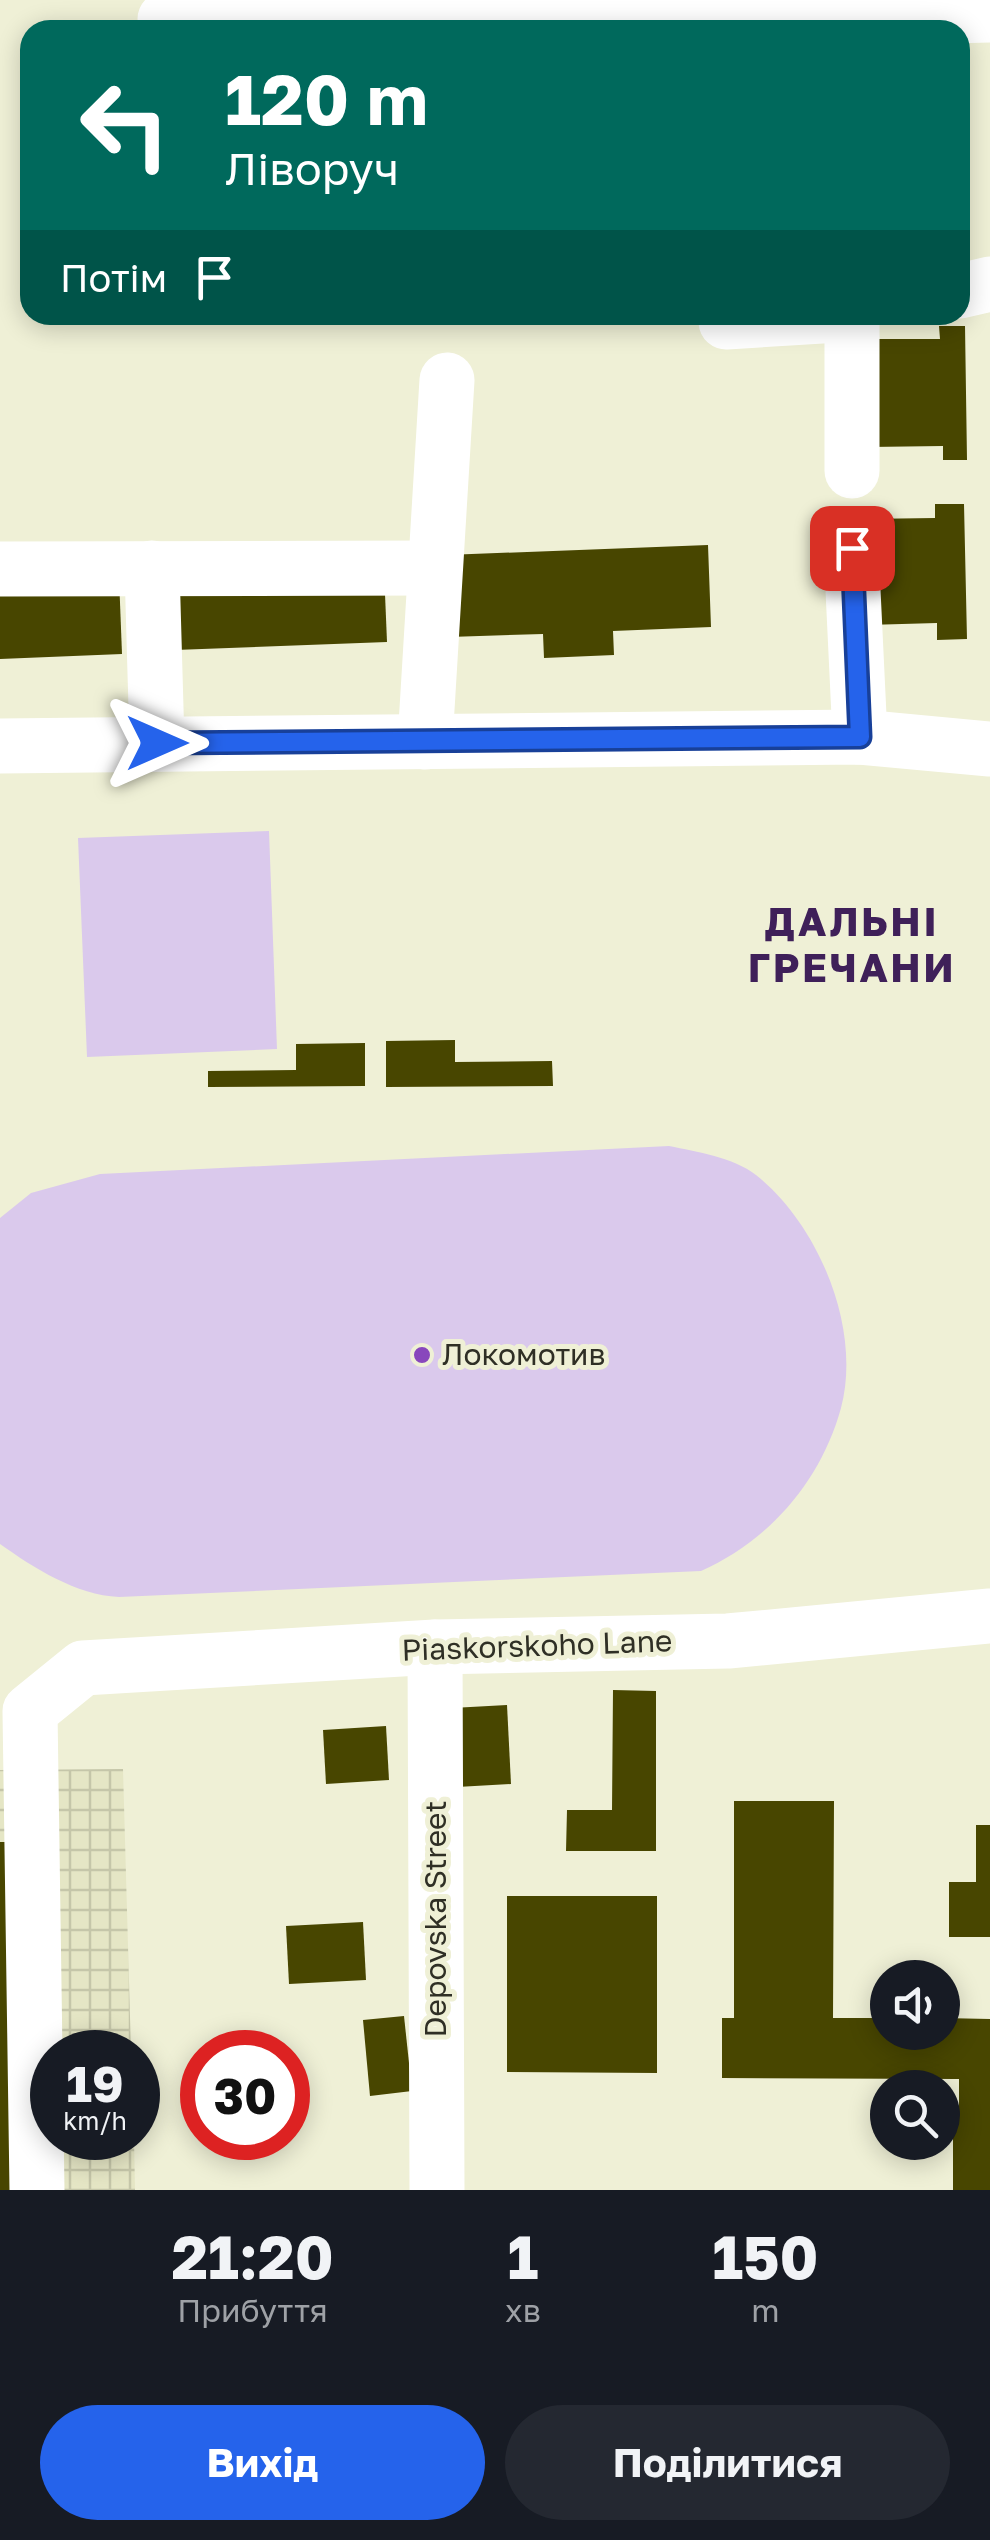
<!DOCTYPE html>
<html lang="uk">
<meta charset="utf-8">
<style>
body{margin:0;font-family:"Golos Text",sans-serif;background:#242831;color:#f1f3f6;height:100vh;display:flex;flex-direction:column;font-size:38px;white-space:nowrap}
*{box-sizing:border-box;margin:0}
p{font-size:32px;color:#9ea1a6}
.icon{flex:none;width:55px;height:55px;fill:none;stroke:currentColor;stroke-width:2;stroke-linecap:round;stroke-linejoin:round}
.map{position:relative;height:2190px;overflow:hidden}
.details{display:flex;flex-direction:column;background:#171b24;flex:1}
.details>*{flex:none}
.banner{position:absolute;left:20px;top:20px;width:950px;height:305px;border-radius:30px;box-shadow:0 5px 25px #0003;background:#00695c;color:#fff;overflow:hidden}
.fabs{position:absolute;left:870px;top:1960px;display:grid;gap:20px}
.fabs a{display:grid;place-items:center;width:90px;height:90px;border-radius:50%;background:#171b24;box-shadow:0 5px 25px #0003;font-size:50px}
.speed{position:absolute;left:30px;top:2030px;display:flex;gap:20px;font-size:50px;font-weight:700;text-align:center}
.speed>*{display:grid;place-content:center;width:130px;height:130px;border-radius:50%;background:#171b24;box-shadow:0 5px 25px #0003;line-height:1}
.speed small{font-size:25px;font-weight:400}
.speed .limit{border:15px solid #d22;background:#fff;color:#111}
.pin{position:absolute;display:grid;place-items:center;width:85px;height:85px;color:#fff;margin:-42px;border-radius:20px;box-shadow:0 5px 15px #0006}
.me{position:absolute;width:110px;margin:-55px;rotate:90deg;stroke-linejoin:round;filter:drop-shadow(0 0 8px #0008)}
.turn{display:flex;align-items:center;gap:35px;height:210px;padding:0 40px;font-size:45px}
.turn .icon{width:130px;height:130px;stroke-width:2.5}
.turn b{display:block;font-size:70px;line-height:85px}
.then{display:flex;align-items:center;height:95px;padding:0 40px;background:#0003;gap:20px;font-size:38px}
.eta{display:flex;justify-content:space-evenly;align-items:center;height:170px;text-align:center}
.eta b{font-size:60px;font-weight:700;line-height:70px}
.button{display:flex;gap:20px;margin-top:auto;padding:20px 40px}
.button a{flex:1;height:115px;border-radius:60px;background:#2563eb;color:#fff;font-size:40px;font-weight:700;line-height:115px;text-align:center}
.button a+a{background:#242831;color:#f1f3f6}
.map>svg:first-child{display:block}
.industrial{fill:url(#industrial-grid)}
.pitch{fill:#dac9ec}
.building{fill:#484600}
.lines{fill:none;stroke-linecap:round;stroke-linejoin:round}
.minor{stroke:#fff;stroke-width:55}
.route-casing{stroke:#184099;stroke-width:25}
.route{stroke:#2563eb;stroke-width:18}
.poi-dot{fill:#8847bc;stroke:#eff0d6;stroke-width:4}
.labels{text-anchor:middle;stroke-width:10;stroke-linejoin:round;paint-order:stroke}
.poi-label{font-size:30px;fill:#2f2f25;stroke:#eff0d6;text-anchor:start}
.street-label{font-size:30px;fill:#2f2f25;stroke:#eff0d6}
.district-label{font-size:40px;font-weight:bold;letter-spacing:2.5px;fill:#3f2059;stroke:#eff0d6}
</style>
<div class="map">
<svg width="990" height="2190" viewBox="0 0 990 2190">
<defs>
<pattern id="industrial-grid" width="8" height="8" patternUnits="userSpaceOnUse" patternTransform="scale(2.5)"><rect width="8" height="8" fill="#e5e6c5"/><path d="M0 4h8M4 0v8" fill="none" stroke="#c5c6a9"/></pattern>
</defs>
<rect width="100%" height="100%" fill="#eff0d6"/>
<polygon class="industrial" points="123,1769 131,2052 52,2052 52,2138 134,2138 135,2190 0,2190 0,1770"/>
<g class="pitch">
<polygon points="269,831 277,1049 87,1057 78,838"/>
<path d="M 669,1146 C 697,1152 733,1157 756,1175 C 819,1225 862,1329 841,1408 C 821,1481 769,1541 701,1571 L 119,1597 C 76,1595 34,1568 0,1544 L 0,1218 L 31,1193 L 100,1174 Z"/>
</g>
<g class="building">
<polygon points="939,326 965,326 967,460 943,460 943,446 869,447 867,339 940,339"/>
<polygon points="935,504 964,504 967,639 937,640 937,623 867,625 865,519 935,518"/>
<polygon points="708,545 711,627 613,631 614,655 544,658 543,634 449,637 446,555"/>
<polygon points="384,570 387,642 175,650 172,578"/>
<polygon points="119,577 122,654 0,659 0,582"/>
<polygon points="455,1040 455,1062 552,1061 553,1086 386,1087 386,1041"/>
<polygon points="365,1043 365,1086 208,1087 208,1071 296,1070 296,1044"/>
<polygon points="613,1690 656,1691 656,1851 566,1851 567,1810 612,1810"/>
<polygon points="507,1705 511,1784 457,1787 452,1708"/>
<polygon points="386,1726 389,1780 326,1784 323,1730"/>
<polygon points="734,1801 834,1801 833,2018 888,2018 888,2032 942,2032 942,2018 990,2019 990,2190 953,2190 953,2110 959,2110 959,2079 722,2078 722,2018 734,2018"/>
<polygon points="976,1825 990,1825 990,1937 949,1937 949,1882 976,1882"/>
<polygon points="0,1842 6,1842 13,2190 0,2190"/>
<polygon points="507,1896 657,1896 657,2073 507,2072"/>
<polygon points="363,1922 366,1980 289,1984 286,1926"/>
<polygon points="404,2016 412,2091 370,2096 363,2020"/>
</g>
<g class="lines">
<g class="minor">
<polyline points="165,19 867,18 990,15"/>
<polyline points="960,291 990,284"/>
<polyline points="852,315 852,471"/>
<polyline points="726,322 838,315"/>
<polyline points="851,548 860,737"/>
<polyline points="152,568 157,743"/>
<polyline points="0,569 433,568"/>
<polyline points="425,742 447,380"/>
<polyline points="0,746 860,737 990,749"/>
<polyline points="435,1647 437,2190"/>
<polyline points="37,2190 30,1711 83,1668 435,1647 728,1641 990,1616"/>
</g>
</g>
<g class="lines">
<g class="route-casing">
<polyline id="route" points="157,743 860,737 852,548"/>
</g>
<use href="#route" class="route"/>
</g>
<circle class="poi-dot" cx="422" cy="1355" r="10"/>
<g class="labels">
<g class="poi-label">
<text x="442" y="1365">Локомотив</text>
</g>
<g class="street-label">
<text transform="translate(537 1646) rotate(-2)" y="10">Piaskorskoho Lane</text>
<text transform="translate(436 1919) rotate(-90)" y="10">Depovska Street</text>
</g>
<g class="district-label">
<text x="852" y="936">ДАЛЬНІ<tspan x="852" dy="46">ГРЕЧАНИ</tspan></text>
</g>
</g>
</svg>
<div class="fabs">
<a><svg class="icon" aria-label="sound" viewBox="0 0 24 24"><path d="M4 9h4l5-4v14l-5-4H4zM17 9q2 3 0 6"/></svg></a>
<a><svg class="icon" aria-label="search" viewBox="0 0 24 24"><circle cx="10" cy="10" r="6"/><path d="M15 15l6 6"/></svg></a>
</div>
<div class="speed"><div>19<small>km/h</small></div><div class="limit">30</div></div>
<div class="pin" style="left:852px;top:548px;background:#d93025"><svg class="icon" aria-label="arrive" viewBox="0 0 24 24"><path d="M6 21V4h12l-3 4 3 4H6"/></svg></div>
<svg class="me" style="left:157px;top:743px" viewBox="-20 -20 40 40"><path d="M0-17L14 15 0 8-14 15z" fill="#2563eb" stroke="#fff" stroke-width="4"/></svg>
<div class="banner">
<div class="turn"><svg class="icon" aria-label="left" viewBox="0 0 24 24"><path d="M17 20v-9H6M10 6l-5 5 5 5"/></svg><div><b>120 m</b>Ліворуч</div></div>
<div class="then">Потім<svg class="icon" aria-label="arrive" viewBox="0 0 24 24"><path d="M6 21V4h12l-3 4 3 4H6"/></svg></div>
</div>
</div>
<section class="details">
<div class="eta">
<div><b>21:20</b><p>Прибуття</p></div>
<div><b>1</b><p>хв</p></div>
<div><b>150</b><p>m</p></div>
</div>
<div class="button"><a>Вихід</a><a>Поділитися</a></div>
</section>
